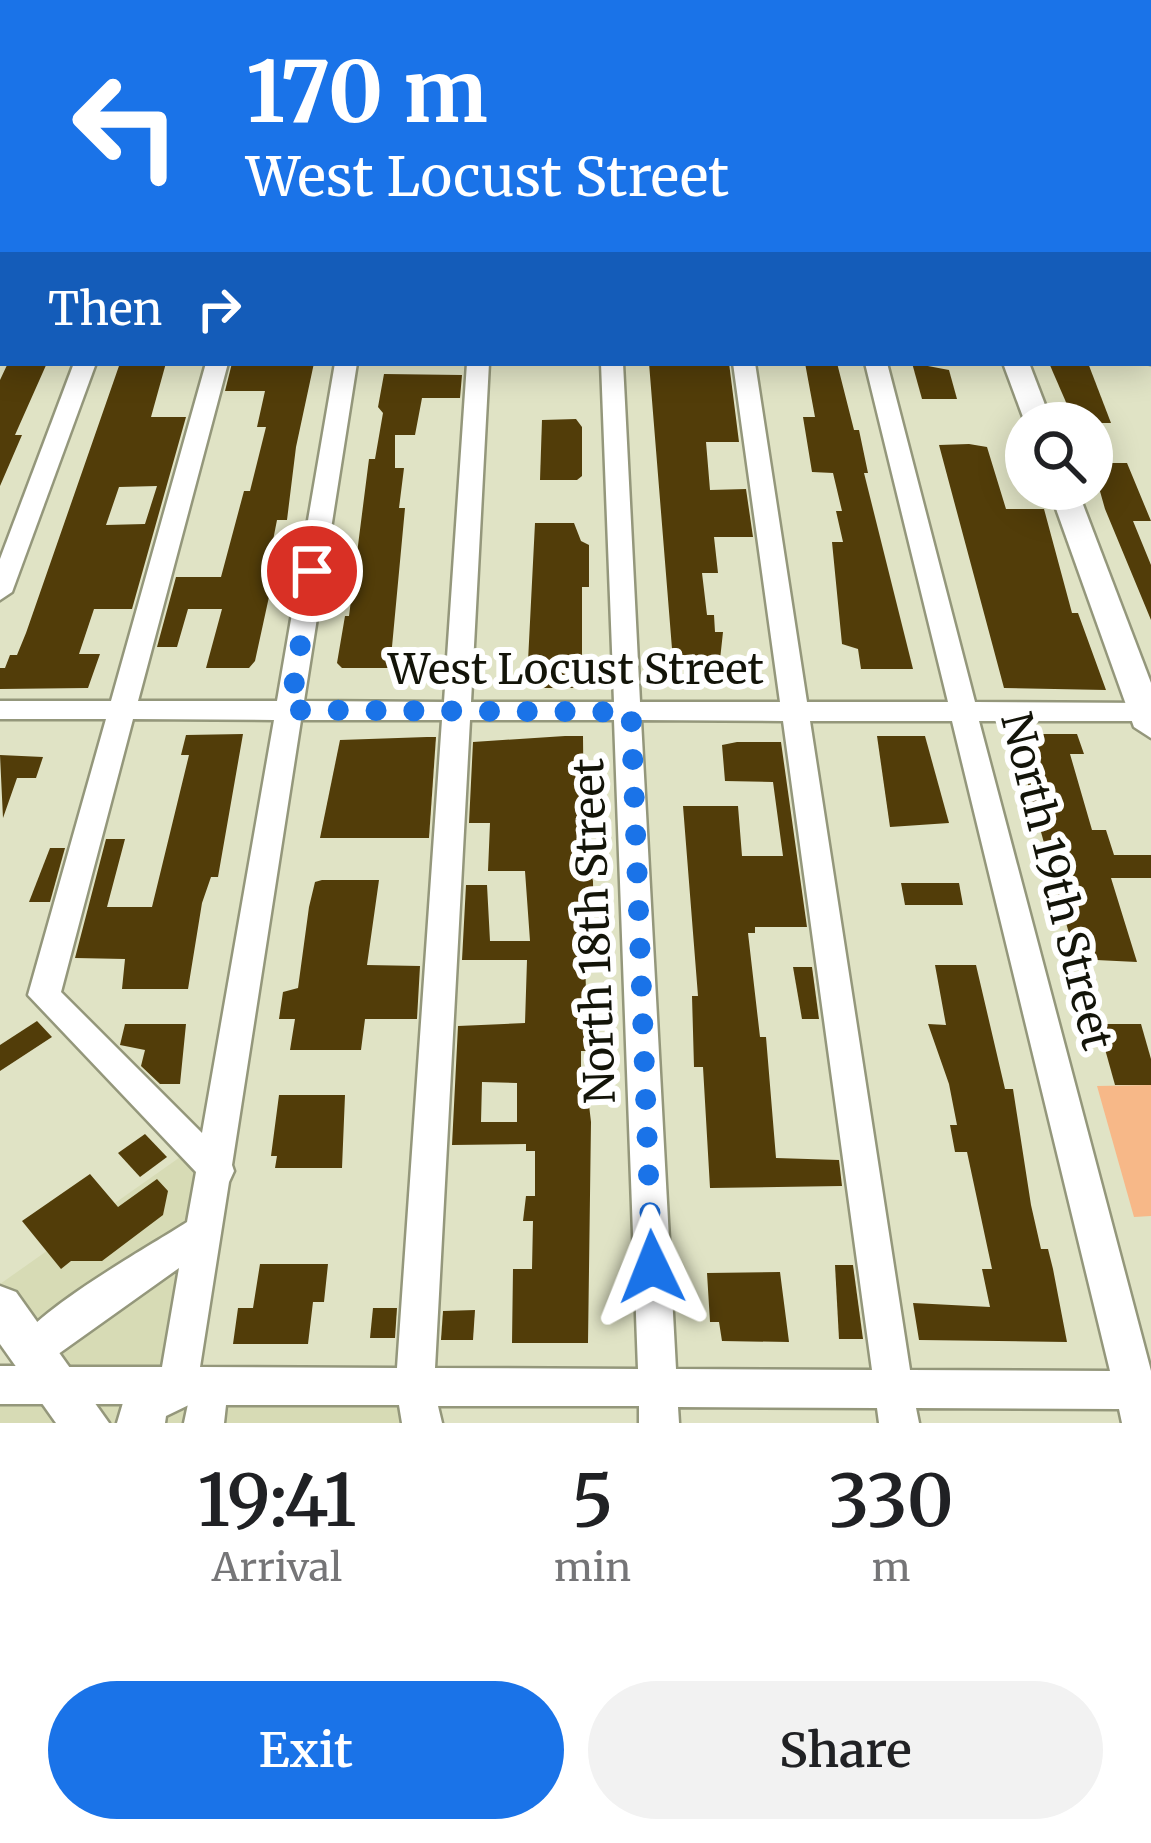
<!DOCTYPE html>
<style>
body{margin:0;font-family:Merriweather,serif;background:#f2f2f2;color:#202124;height:100vh;display:flex;flex-direction:column;font-size:45px;white-space:nowrap}
*{box-sizing:border-box;margin:0}
p{font-size:39px;color:#757577}
.icon{flex:none;width:66px;height:66px;fill:none;stroke:currentColor;stroke-width:2;stroke-linecap:round;stroke-linejoin:round}
.map{position:relative;height:1423px;overflow:hidden}
.sheet{display:flex;flex-direction:column;background:#fff;flex:1}
.sheet>*{flex:none}
.guide{position:absolute;left:0px;top:0px;width:1152px;height:366px;box-shadow:0 6px 30px #0003;background:#1a73e8;color:#fff;overflow:hidden}
.buttons{position:absolute;left:1005px;top:402px;display:grid;gap:24px}
.buttons a{display:grid;place-items:center;width:108px;height:108px;border-radius:50%;background:#fff;box-shadow:0 6px 30px #0003;font-size:60px}
.pin{position:absolute;display:grid;place-items:center;width:102px;height:102px;color:#fff;margin:-51px;border:6px solid #fff;border-radius:50%;box-shadow:0 3px 12px #0007}
.me{position:absolute;width:132px;margin:-66px;rotate:358deg;stroke-linejoin:round;filter:drop-shadow(0 0 9px #0008)}
.turn{display:flex;align-items:center;gap:42px;height:252px;padding:0 48px;font-size:54px}
.turn .icon{width:156px;height:156px;stroke-width:2.5}
.turn b{display:block;font-size:84px;line-height:102px}
.then{display:flex;align-items:center;height:114px;padding:0 48px;background:#0003;gap:24px;font-size:45px}
.eta{display:flex;justify-content:space-evenly;align-items:center;height:204px;text-align:center}
.eta b{font-size:72px;font-weight:600;line-height:84px}
.cta{display:flex;gap:24px;margin-top:auto;padding:24px 48px}
.cta a{flex:1;height:138px;border-radius:72px;background:#1a73e8;color:#fff;font-size:48px;font-weight:600;line-height:138px;text-align:center}
.cta a+a{background:#f2f2f2;color:#202124}
.map>svg:first-child{display:block}
.built{fill:#d7dbb5}
.green{fill:#f7b888}
.building{fill:#523d09;fill-rule:evenodd}
.lines{fill:none;stroke-linecap:round;stroke-linejoin:round}
.minor-casing{stroke:#94977b;stroke-width:5}
.major-casing{stroke:#94977b;stroke-width:5}
.minor{fill:#fff;fill-rule:evenodd}
.major{fill:#fff;fill-rule:evenodd}
.route{stroke:#1a73e8;stroke-width:21;stroke-dasharray:0 37.8}
.labels{text-anchor:middle;stroke-width:12;stroke-linejoin:round;paint-order:stroke}
.street-label{font-size:42px;fill:#131409;stroke:#fff}
</style>
<div class="map">
<svg width="1151" height="1423" viewBox="0 0 1151 1423">
<rect width="100%" height="100%" fill="#e0e3c5"/>
<polygon class="built" points="193,1148 217,1171 178,1386 415,1387 418,1423 0,1423 0,1385 54,1386 0,1307 0,1284"/>
<polygon class="green" points="1151,1085 1151,1216 1134,1217 1097,1086"/>
<g class="building">
<polygon points="8,363 47,363 15,435 22,435 0,486 0,380"/>
<path d="M 120,363 L 166,363 L 151,417 L 186,417 L 132,609 L 94,609 L 79,654 L 100,654 L 88,688 L 0,689 L 0,668 L 5,668 L 10,655 L 17,655 L 26,633 ZM 157,486 L 145,524 L 106,525 L 119,487 Z"/>
<polygon points="232,363 314,363 296,447 287,520 277,520 266,576 272,583 255,661 249,668 206,668 222,609 188,609 177,647 157,647 176,577 221,577 244,491 250,491 266,427 257,427 265,391 225,391"/>
<polygon points="649,363 729,363 739,442 706,442 710,490 746,489 753,537 714,537 718,573 702,573 707,615 714,615 715,632 723,632 719,669 678,669 673,661"/>
<polygon points="805,363 837,363 854,430 859,430 868,473 864,473 913,669 861,669 858,649 842,644 832,542 843,542 836,511 842,511 833,473 812,472 803,417 815,417"/>
<polygon points="912,363 949,370 957,399 922,399"/>
<polygon points="1049,363 1088,363 1111,423 1075,423"/>
<polygon points="384,374 462,375 460,398 422,398 415,435 395,435 395,468 404,468 399,508 405,508 390,668 342,668 337,663 345,616 349,616 369,459 375,459 383,413 378,407"/>
<polygon points="542,420 576,419 582,427 582,476 577,480 540,480"/>
<polygon points="969,444 987,447 1006,509 1044,509 1072,613 1078,613 1106,690 1004,688 939,445"/>
<polygon points="1092,463 1127,463 1151,521 1133,521 1151,565 1151,620 1105,509"/>
<polygon points="535,523 574,523 581,541 589,545 589,587 582,587 582,688 534,688 534,681 527,681"/>
<polygon points="243,734 218,877 211,877 202,903 188,989 122,989 125,959 75,958 106,839 125,839 107,907 152,907 189,755 181,755 186,735"/>
<polygon points="1014,734 1077,734 1084,754 1070,754 1092,830 1106,830 1114,855 1151,855 1151,878 1111,878 1137,962 1076,959"/>
<path d="M 565,736 L 583,736 L 584,847 L 593,881 L 594,960 L 585,960 L 588,1051 L 581,1051 L 581,1088 L 587,1088 L 591,1122 L 588,1343 L 512,1343 L 513,1269 L 532,1269 L 533,1221 L 523,1221 L 526,1196 L 535,1196 L 535,1151 L 526,1151 L 526,1144 L 452,1145 L 458,1026 L 525,1023 L 527,960 L 462,960 L 466,885 L 487,885 L 490,941 L 530,941 L 525,871 L 488,871 L 490,823 L 469,823 L 473,742 ZM 482,1082 L 517,1083 L 517,1122 L 481,1122 Z"/>
<polygon points="877,736 925,736 949,823 890,827"/>
<polygon points="427,737 436,737 429,838 320,838 340,740"/>
<polygon points="737,742 781,742 807,927 755,927 755,933 748,933 760,1037 766,1037 776,1158 839,1160 842,1186 710,1188 703,1067 694,1067 692,996 698,996 683,806 738,806 742,856 783,856 773,782 725,781 722,745"/>
<polygon points="0,755 43,757 36,778 17,778 3,818"/>
<polygon points="50,848 65,848 50,902 29,902"/>
<polygon points="322,880 379,880 367,965 420,966 417,1019 365,1019 361,1050 290,1050 295,1019 279,1019 283,992 298,988 309,907 315,882"/>
<polygon points="901,883 959,883 963,905 905,905"/>
<polygon points="935,965 976,965 1005,1089 1013,1089 1031,1205 1041,1249 1048,1249 1053,1269 1067,1342 919,1340 913,1303 990,1307 982,1269 992,1269 967,1152 955,1152 950,1125 957,1125 949,1084 928,1024 946,1025"/>
<polygon points="793,967 812,967 819,1019 802,1019"/>
<polygon points="37,1021 52,1037 0,1071 0,1045"/>
<polygon points="125,1024 186,1024 180,1084 160,1084 141,1066 145,1050 120,1045"/>
<polygon points="1098,1024 1141,1024 1151,1059 1151,1085 1115,1085"/>
<polygon points="279,1095 345,1095 342,1168 275,1168 277,1156 271,1156"/>
<polygon points="145,1134 167,1157 140,1177 118,1153"/>
<polygon points="90,1174 118,1207 157,1179 168,1191 163,1215 102,1261 71,1261 61,1269 22,1221"/>
<polygon points="260,1264 328,1264 324,1302 313,1302 308,1344 233,1344 238,1308 253,1308"/>
<polygon points="835,1265 853,1265 863,1339 839,1339"/>
<polygon points="780,1272 789,1342 722,1341 719,1322 710,1322 707,1273"/>
<polygon points="373,1308 397,1308 395,1338 370,1338"/>
<polygon points="475,1310 473,1340 441,1340 443,1311"/>
</g>
<g class="lines">
<g class="minor-casing">
<g id="minor">
<rect x="296" y="0" width="14" height="3"/>
<rect x="586" y="0" width="14" height="3"/>
<polygon points="681,0 695,0 696,3 682,3"/>
<rect x="779" y="0" width="14" height="3"/>
<polygon points="971,0 985,0 986,3 972,3"/>
<polygon points="1068,0 1082,0 1084,3 1070,3"/>
<polygon points="3,32 3,46 0,47 0,33"/>
<rect x="1149" y="67" width="2" height="10"/>
<rect x="0" y="70" width="3" height="10"/>
<rect x="0" y="110" width="3" height="10"/>
<rect x="1149" y="116" width="2" height="13"/>
<polygon points="0,189 3,189 0,206"/>
<rect x="0" y="233" width="3" height="12"/>
<rect x="0" y="338" width="3" height="12"/>
<polygon points="1149,348 1151,348 1151,364 1146,363"/>
<polygon points="74,363 96,363 12,592 0,600 0,559"/>
<path d="M 206,363 L 228,363 L 138,701 L 277,701 L 335,363 L 357,363 L 304,701 L 444,702 L 467,363 L 489,363 L 471,702 L 614,702 L 601,363 L 623,363 L 640,702 L 780,702 L 733,363 L 755,363 L 807,702 L 948,702 L 865,363 L 887,363 L 975,702 L 1151,703 L 1151,721 L 979,721 L 1151,1371 L 1151,1423 L 1122,1423 L 1119,1409 L 916,1408 L 919,1423 L 879,1423 L 877,1408 L 678,1407 L 679,1423 L 639,1423 L 639,1406 L 438,1406 L 442,1423 L 402,1423 L 399,1405 L 226,1405 L 224,1423 L 184,1423 L 188,1404 L 0,1404 L 0,1366 L 22,1366 L 12,1352 C 29,1313 147,1248 187,1222 L 196,1172 L 28,995 L 106,719 L 0,719 L 0,701 L 111,701 ZM 133,719 L 274,720 L 202,1133 L 61,992 ZM 301,720 L 442,720 L 397,1368 L 200,1367 L 229,1182 L 234,1171 L 232,1165 ZM 470,720 L 614,720 L 638,1369 L 435,1368 ZM 641,720 L 783,721 L 872,1370 L 676,1369 ZM 810,721 L 952,721 L 1110,1371 L 910,1370 ZM 179,1268 L 162,1367 L 40,1367 Z"/>
</g>
</g>
<g class="major-casing">
<g id="major">
<polygon points="873,0 891,0 892,3 874,3"/>
<polygon points="1003,363 1029,363 1052,423 1026,425"/>
<polygon points="1049,489 1077,489 1151,683 1151,738 1134,727"/>
<polygon points="0,1286 16,1292 109,1423 56,1423 0,1344"/>
<polygon points="178,1363 195,1370 201,1386 195,1402 166,1416 165,1423 117,1423 128,1386"/>
</g>
</g>
<use href="#minor" class="minor"/>
<use href="#major" class="major"/>
</g>
<g class="lines">
<polyline class="route" points="312,571 290,710 631,712 652,1267"/>
</g>
<g class="labels">
<g class="street-label">
<text x="576" y="684">West Locust Street</text>
<text transform="translate(1057 881) rotate(76)" y="15">North 19th Street</text>
<text transform="translate(594 931) rotate(-92)" y="15">North 18th Street</text>
</g>
</g>
</svg>
<div class="buttons">
<a><svg class="icon" aria-label="search" viewBox="0 0 24 24"><circle cx="10" cy="10" r="6"/><path d="M15 15l6 6"/></svg></a>
</div>
<div class="pin" style="left:312px;top:571px;background:#d93025"><svg class="icon" aria-label="arrive" viewBox="0 0 24 24"><path d="M6 21V4h12l-3 4 3 4H6"/></svg></div>
<svg class="me" style="left:652px;top:1267px" viewBox="-20 -20 40 40"><path d="M0-17L14 15 0 8-14 15z" fill="#1a73e8" stroke="#fff" stroke-width="4"/></svg>
<div class="guide">
<div class="turn"><svg class="icon" aria-label="left" viewBox="0 0 24 24"><path d="M17 20v-9H6M10 6l-5 5 5 5"/></svg><div><b>170 m</b>West Locust Street</div></div>
<div class="then">Then<svg class="icon" aria-label="right" viewBox="0 0 24 24"><path d="M7 20v-9h11M14 6l5 5-5 5"/></svg></div>
</div>
</div>
<section class="sheet">
<div class="eta">
<div><b>19:41</b><p>Arrival</p></div>
<div><b>5</b><p>min</p></div>
<div><b>330</b><p>m</p></div>
</div>
<div class="cta"><a>Exit</a><a>Share</a></div>
</section>
